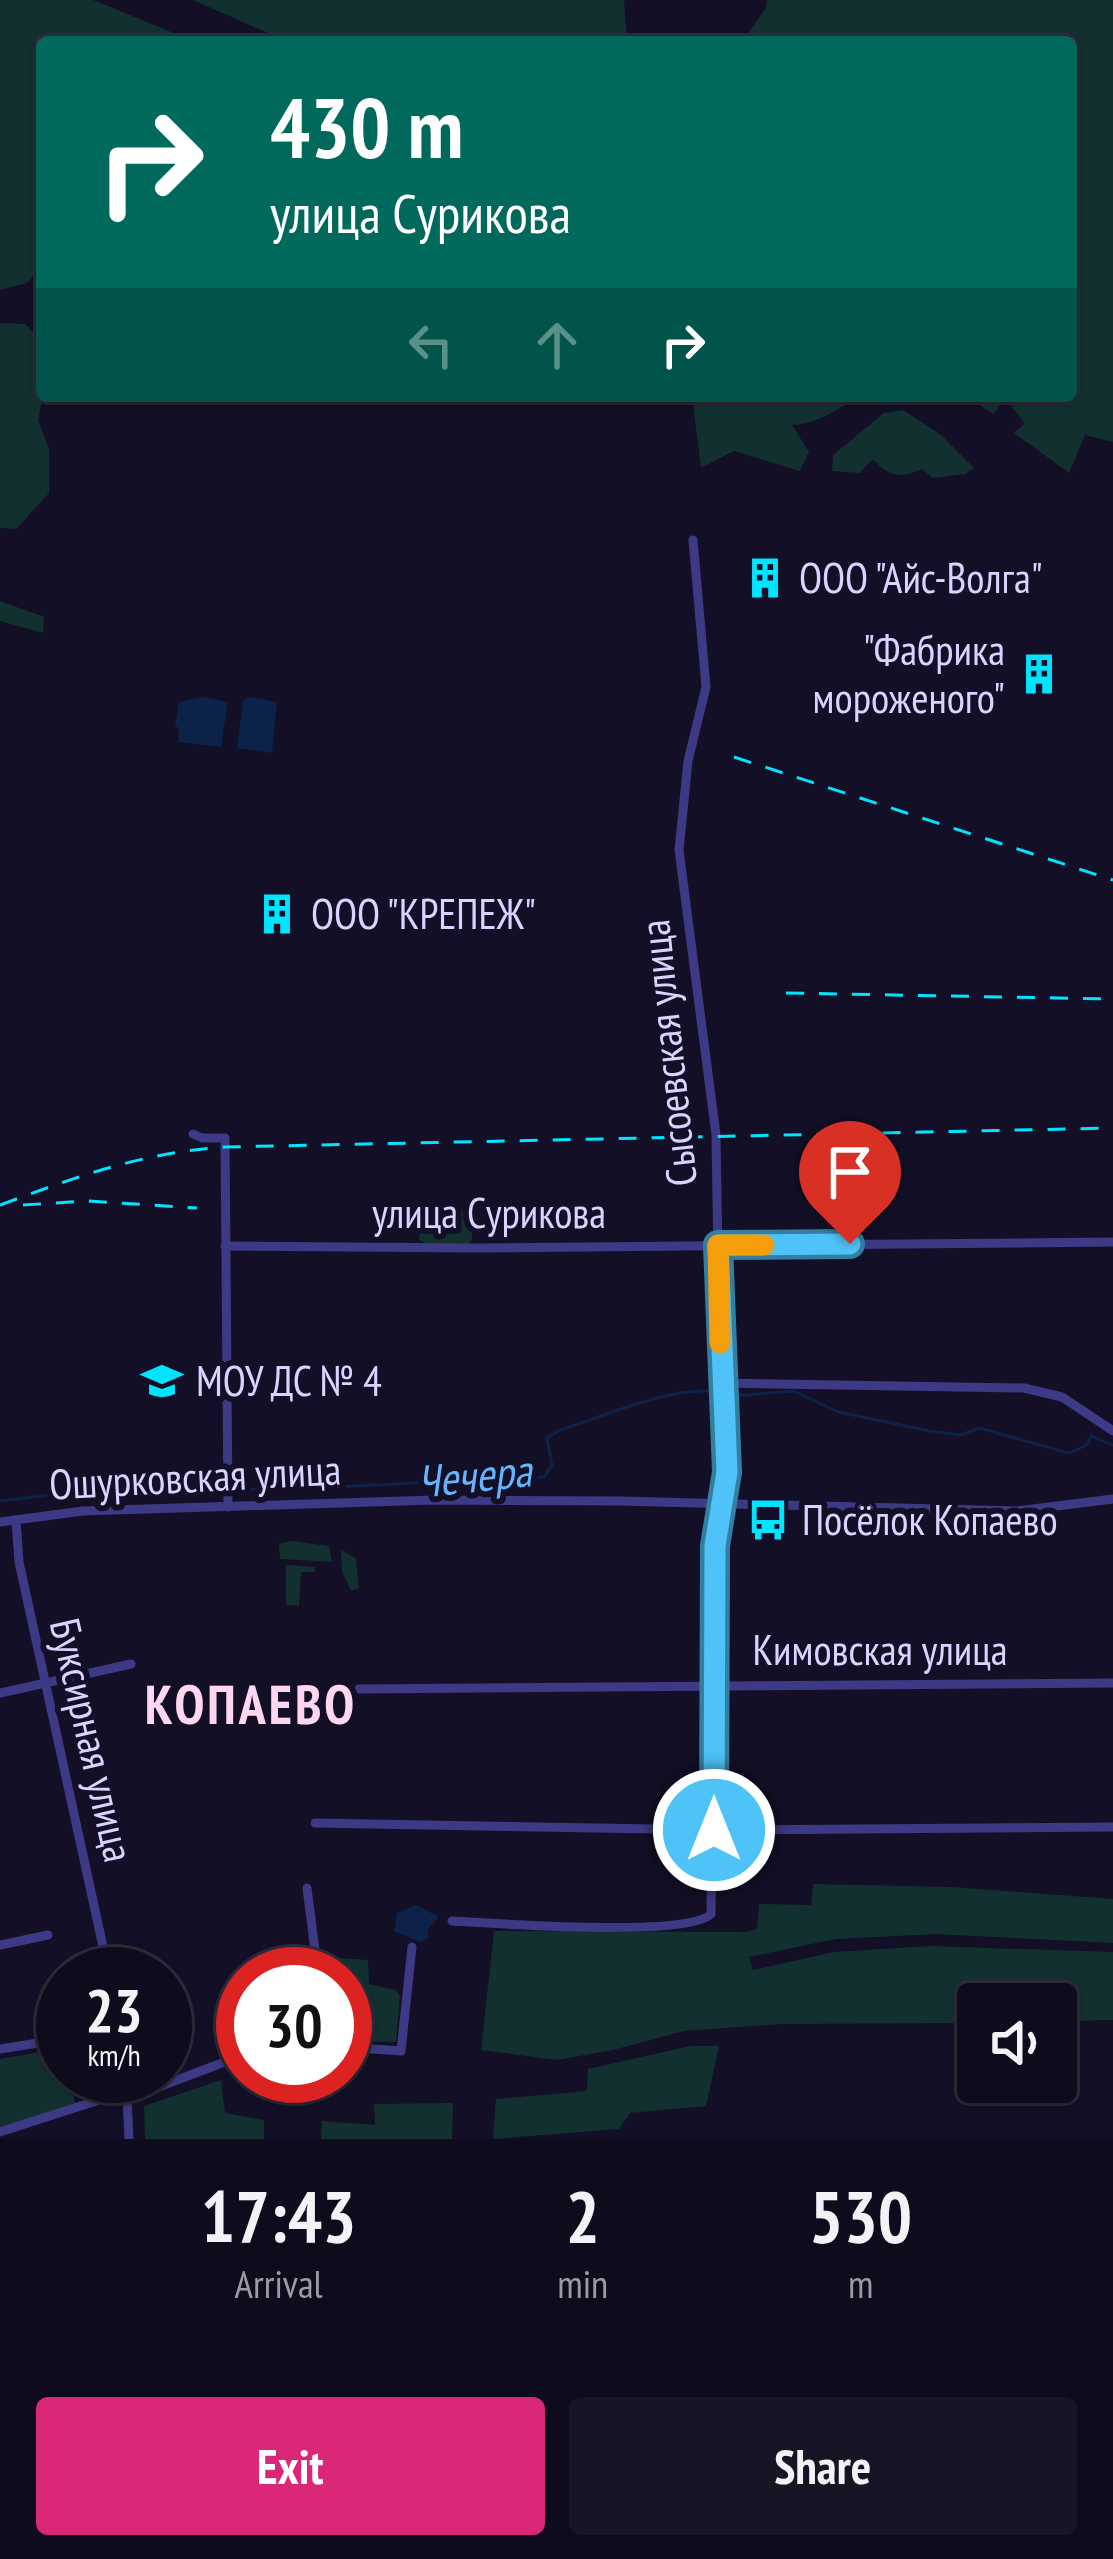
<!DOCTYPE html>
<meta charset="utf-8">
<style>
body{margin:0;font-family:"PT Sans Narrow",sans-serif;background:#171425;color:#f1f3f6;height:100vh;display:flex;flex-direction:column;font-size:45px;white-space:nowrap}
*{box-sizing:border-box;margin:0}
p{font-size:39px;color:#9b9ba3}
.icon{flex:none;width:66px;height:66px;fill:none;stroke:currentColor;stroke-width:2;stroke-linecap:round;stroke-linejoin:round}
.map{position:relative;height:2139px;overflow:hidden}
.side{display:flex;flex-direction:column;background:#0e0b1c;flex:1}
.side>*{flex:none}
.guide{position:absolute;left:36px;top:36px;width:1041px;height:366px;border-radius:12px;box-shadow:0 3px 9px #0004,0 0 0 3px #2e2b3b;background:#00695c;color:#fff;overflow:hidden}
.buttons{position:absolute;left:957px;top:1983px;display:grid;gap:24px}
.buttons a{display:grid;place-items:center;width:120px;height:120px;border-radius:12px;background:#0e0b1c;box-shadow:0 3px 9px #0004,0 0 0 3px #2e2b3b;font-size:60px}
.speed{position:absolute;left:36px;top:1947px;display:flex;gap:24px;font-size:60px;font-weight:700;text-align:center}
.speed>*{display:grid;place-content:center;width:156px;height:156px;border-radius:50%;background:#0e0b1c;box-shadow:0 3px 9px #0004,0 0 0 3px #2e2b3b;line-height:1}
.speed small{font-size:30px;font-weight:400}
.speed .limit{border:18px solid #d22;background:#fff;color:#111}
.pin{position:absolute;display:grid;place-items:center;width:102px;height:102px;color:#fff;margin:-123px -51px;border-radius:50% 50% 50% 0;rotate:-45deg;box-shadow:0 0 12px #0007}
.pin .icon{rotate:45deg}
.me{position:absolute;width:132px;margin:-66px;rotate:0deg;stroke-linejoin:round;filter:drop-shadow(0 0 9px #0008)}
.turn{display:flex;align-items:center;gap:42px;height:252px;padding:0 36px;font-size:54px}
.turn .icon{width:156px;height:156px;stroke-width:2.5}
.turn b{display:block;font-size:84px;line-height:102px}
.lanes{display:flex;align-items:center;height:114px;padding:0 36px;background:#0003;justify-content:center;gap:60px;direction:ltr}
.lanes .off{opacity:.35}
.eta{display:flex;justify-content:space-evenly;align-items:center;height:204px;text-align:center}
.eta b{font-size:72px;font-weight:600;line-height:84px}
.button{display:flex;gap:24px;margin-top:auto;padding:24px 36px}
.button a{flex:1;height:138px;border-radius:12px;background:#db2777;color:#fff;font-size:48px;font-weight:600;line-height:138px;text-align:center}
.button a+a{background:#171425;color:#f1f3f6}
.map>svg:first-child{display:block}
.green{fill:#12302f}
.water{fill:#0c2248}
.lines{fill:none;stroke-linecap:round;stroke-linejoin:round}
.stream{stroke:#0c2248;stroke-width:3}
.minor{stroke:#3d3a85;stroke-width:9}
.rail{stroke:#00e5ff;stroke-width:3;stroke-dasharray:18 15;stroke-linecap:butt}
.route-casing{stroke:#337fa1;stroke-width:30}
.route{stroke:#4fc3f7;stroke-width:21}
.slow{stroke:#f59e0b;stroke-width:21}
.labels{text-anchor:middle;stroke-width:12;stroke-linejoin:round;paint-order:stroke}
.poi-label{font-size:42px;fill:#d9d4ff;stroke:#130f26;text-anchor:start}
.street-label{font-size:42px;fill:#d9d4ff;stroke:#130f26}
.water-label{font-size:45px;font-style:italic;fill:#62b6ff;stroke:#130f26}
.district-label{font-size:54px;font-weight:bold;letter-spacing:3px;fill:#ffd6f0;stroke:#130f26}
</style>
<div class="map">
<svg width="1113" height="2139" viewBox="0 0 1113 2139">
<rect width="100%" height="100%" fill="#130f26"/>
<g class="green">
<polygon points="0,0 93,0 196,42 42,42 42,267 27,283 0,290"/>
<polygon points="193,0 624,0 627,42 288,42"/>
<polygon points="767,0 1113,0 1113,442 1085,435 1069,473 1014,433 1025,423 1005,398 994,414 964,396 1071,396 1071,42 742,42 766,8"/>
<polygon points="0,323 25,324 42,341 43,396 38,420 49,449 49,493 16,529 0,528"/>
<path d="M 692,396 L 865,396 C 836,407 823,423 792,425 L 809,452 L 800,471 L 734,451 L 701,468 Z"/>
<path d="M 903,410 L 940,434 L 974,468 L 965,474 L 933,478 L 922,469 C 900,479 889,477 873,459 L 860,473 L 832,471 L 833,455 L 884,413 Z"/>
<polygon points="0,601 44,617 43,633 0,621"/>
<polygon points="425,1210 467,1210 472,1214 472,1239 469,1244 425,1243 419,1240 420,1213"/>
<polygon points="291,1541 329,1546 332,1562 280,1559 279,1544"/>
<polygon points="341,1550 356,1558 359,1588 351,1591 342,1572"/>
<polygon points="286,1565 315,1567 315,1572 301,1572 299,1606 286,1605"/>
<polygon points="813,1884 953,1887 1113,1899 1113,1943 936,1934 836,1939 749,1957 753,1970 834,1952 930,1946 1113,1952 1113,2020 1056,2021 1056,2004 978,2004 978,2023 782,2024 684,2031 613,2050 557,2060 481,2050 494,1931 746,1932 757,1929 759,1904 811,1905"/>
<polygon points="325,1957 368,1960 369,1984 396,1990 400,1996 396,2042 345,2041 345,1974 325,1974"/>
<polygon points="690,2046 719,2046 706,2106 630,2113 619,2129 493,2139 496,2099 587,2091 588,2069"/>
<polygon points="62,2048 63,2076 69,2076 75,2103 0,2129 0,2059"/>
<polygon points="221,2080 225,2113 264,2120 264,2139 145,2139 144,2106"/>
<polygon points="453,2103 452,2139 321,2139 322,2121 375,2125 374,2104"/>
</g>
<g class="water">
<polygon points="202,697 228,702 221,747 178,742 179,729 175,725 179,702"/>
<polygon points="250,697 277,702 272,753 237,748 243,701"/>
<polygon points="416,1905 439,1917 428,1929 428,1938 420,1942 394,1931 397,1913"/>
</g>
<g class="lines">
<g class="stream">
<polyline points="731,1396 794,1391 838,1412 930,1431 961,1435 979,1428 1069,1453 1087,1445 1091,1436 1113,1445"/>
<path d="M 333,1487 L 544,1477 L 552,1465 L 547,1438 L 560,1430 C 612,1414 663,1388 718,1391"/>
<polyline points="236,1490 320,1487"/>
<polyline points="0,1501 60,1494 221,1491"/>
</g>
<g class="minor">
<polyline points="193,1134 202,1138 225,1138 228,1507"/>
<polyline points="225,1246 477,1248 1113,1242"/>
<polyline points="722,1383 1024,1388 1062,1397 1113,1431"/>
<polyline points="16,1520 19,1562 109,1974"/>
<polyline points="0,1522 83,1511 434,1500 619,1501 1017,1511 1113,1499"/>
<polyline points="359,1689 1113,1683"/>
<polyline points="0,1693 131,1664"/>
<polyline points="315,1823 714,1830 1113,1827"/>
<polyline points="307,1888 318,1974"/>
<path d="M 452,1921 C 494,1923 688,1938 711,1914 L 715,1546 L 716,1522 L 725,1503 L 728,1437 L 719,1319 L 716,1135 L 679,850 L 688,761 L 706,687 L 693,540"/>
<polyline points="0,1945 48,1935"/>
<polyline points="345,2047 401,2051 412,1947"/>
<polyline points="0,2049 63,2039"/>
<polyline points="126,2076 129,2139"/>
<polyline points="325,2083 326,2076"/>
<polyline points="0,2132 127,2091 148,2091 243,2055"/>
</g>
<g class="rail">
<polyline points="734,757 1113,880"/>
<polyline points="786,993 1113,999"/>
<path d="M 0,1205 C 79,1176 140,1153 225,1147 L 1113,1128"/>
<polyline points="23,1205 87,1201 197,1208"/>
</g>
</g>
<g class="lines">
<g class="route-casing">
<polyline id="route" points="714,1830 715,1546 727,1472 718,1245 850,1244"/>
</g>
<use href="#route" class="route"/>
<polyline class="slow" points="720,1343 718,1245 764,1245"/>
</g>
<defs>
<g id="building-bare" transform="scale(3.24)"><path d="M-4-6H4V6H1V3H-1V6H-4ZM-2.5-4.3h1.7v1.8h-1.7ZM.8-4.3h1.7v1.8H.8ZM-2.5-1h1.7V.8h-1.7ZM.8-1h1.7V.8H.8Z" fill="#00e5ff" stroke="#130f26" stroke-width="2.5" paint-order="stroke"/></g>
<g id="school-bare" transform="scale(3.24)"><path d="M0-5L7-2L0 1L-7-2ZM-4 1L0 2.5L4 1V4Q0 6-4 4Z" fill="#00e5ff" stroke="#130f26" stroke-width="2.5" paint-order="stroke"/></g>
<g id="bus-bare" transform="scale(3.24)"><path d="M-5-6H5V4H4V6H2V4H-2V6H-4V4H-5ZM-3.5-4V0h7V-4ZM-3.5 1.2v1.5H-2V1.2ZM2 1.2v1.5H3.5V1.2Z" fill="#00e5ff" stroke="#130f26" stroke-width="2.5" paint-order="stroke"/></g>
</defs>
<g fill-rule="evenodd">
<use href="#building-bare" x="765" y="578"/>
<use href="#building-bare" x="1039" y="674"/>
<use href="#building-bare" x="277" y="914"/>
<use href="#school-bare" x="162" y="1381"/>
<use href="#bus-bare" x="768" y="1520"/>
</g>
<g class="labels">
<g class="poi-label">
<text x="799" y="593">ООО "Айс-Волга"</text>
<text x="1005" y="665" text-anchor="end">"Фабрика<tspan x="1005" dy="48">мороженого"</tspan></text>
<text x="311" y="929">ООО "КРЕПЕЖ"</text>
<text x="196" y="1396">МОУ ДС № 4</text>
<text x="802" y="1535">Посёлок Копаево</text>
</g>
<g class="street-label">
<text transform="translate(668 1053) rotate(-96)" y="15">Сысоевская улица</text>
<text x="489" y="1228">улица Сурикова</text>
<text transform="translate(195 1477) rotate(-3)" y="15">Ошурковская улица</text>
<text x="880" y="1665">Кимовская улица</text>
<text transform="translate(92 1740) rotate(77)" y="15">Буксирная улица</text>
</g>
<g class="water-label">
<text transform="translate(474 1476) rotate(-6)" y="16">Чечера</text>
</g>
<g class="district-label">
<text x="251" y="1724">КОПАЕВО</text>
</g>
</g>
</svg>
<div class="buttons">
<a><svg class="icon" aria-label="sound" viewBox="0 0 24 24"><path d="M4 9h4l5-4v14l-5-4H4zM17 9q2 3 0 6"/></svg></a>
</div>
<div class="speed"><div>23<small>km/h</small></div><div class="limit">30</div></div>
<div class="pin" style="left:850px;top:1244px;background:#d93025"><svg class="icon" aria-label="arrive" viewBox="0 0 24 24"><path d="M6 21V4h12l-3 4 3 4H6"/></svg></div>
<svg class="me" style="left:714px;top:1830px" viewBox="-20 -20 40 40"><circle r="17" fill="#4fc3f7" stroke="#fff" stroke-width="3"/><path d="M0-11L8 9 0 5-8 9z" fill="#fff"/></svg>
<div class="guide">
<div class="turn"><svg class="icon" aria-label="right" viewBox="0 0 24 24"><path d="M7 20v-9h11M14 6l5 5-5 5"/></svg><div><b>430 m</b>улица Сурикова</div></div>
<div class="lanes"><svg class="icon off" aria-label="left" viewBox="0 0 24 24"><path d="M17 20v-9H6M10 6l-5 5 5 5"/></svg><svg class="icon off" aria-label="ahead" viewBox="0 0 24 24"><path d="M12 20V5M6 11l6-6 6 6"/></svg><svg class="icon" aria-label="right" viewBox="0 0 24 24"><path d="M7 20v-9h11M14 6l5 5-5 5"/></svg></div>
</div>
</div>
<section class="side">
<div class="eta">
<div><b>17:43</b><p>Arrival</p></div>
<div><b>2</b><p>min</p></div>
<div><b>530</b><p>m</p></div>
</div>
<div class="button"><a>Exit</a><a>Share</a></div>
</section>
